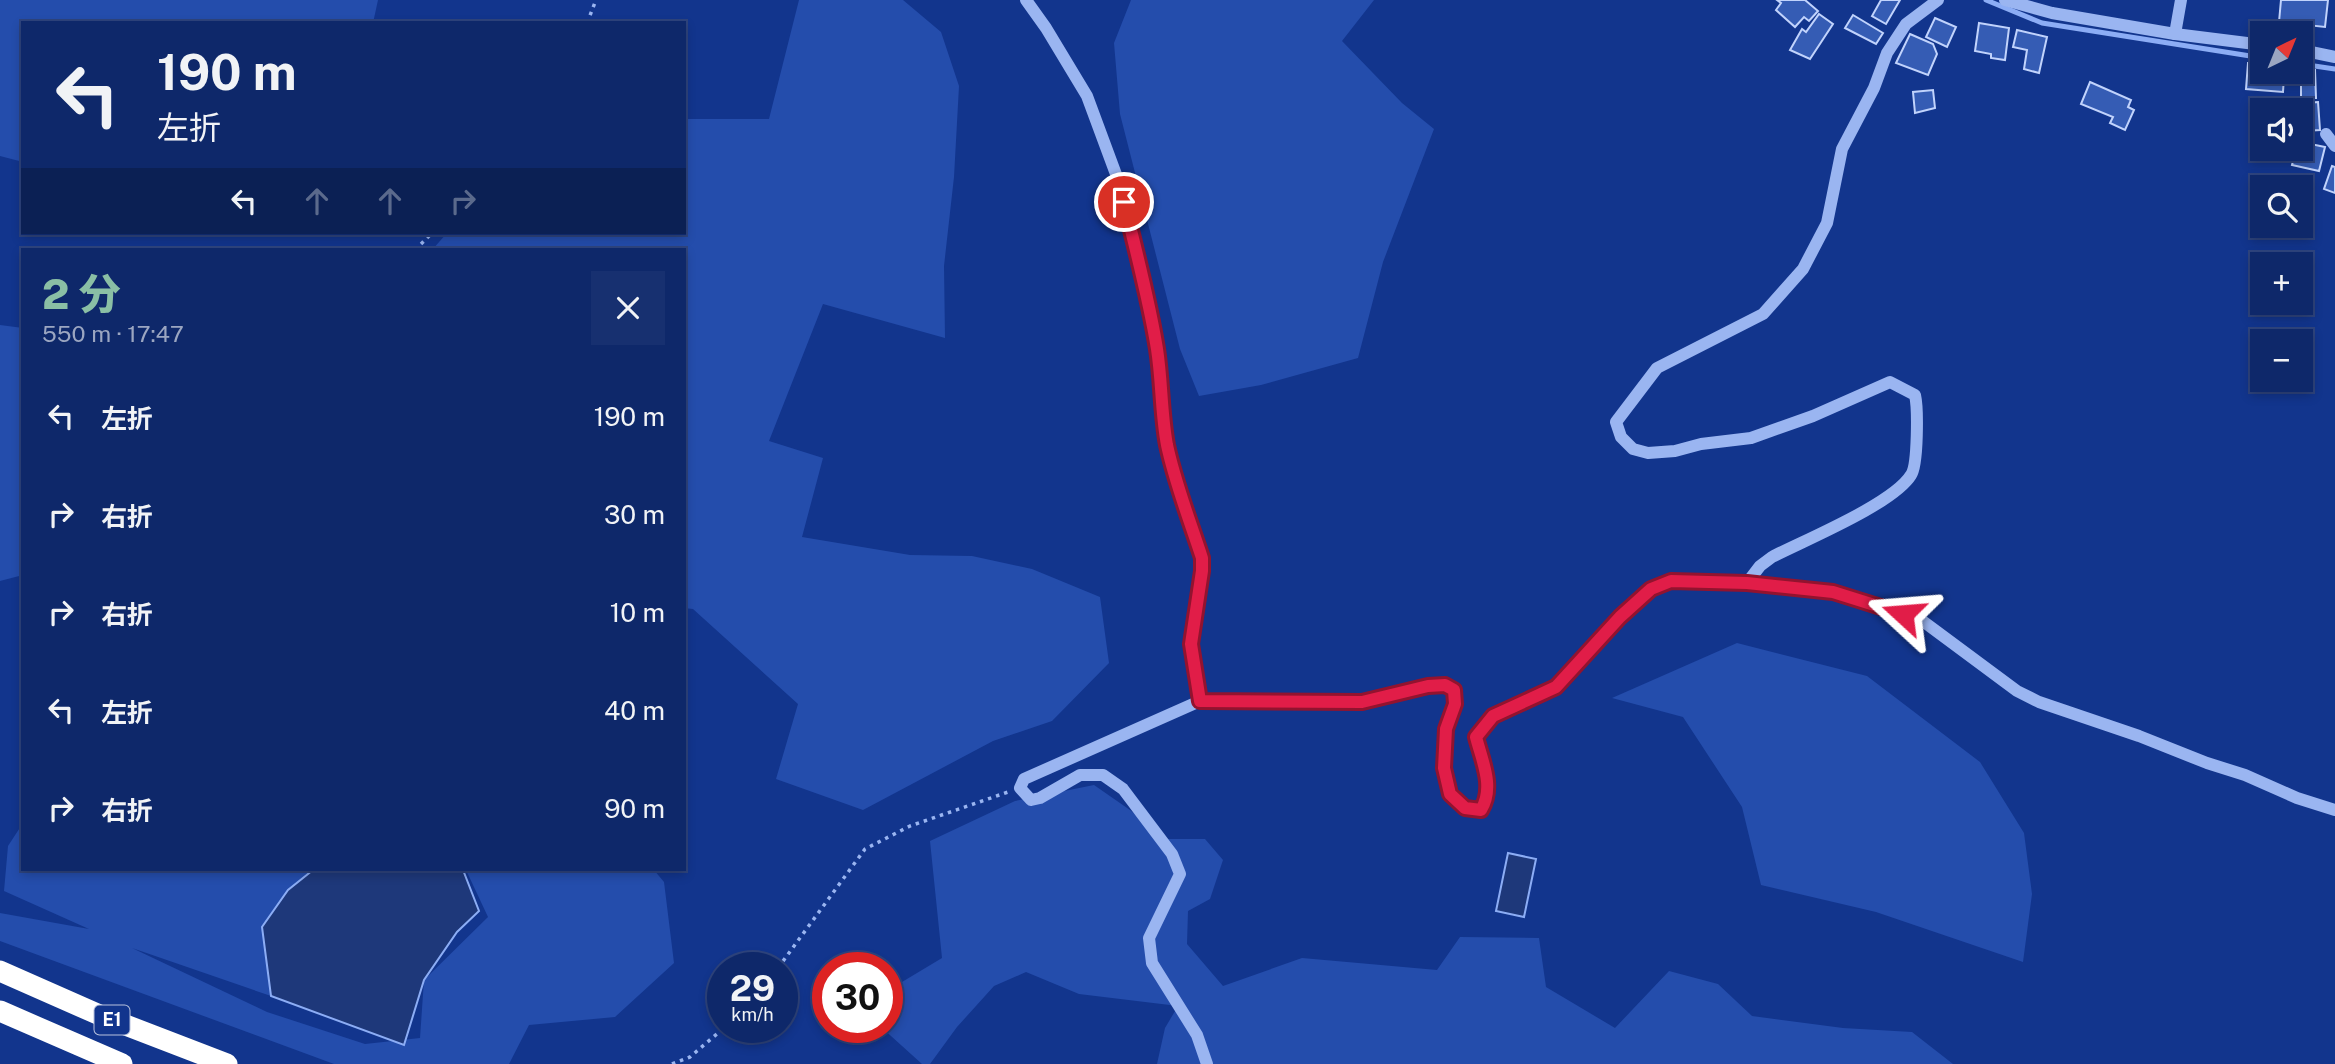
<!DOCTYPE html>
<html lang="ja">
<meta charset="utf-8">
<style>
body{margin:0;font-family:"Public Sans","Noto Sans JP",sans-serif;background:#173070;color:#f1f3f6;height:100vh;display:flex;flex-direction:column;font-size:26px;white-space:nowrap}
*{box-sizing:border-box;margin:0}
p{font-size:23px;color:#9ba6c1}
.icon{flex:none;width:38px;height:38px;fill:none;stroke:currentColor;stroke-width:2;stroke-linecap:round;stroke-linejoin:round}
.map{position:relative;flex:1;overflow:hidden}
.side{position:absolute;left:21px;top:248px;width:665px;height:623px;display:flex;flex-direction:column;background:#0e286a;border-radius:0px;box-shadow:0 4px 10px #0003,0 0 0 2px #2e447e}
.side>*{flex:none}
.top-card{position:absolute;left:21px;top:21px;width:665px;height:214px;border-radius:0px;box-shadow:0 4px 10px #0003,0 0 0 2px #2e447e;background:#0e286a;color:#f1f3f6;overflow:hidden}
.needle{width:46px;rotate:43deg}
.fabs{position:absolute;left:2250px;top:21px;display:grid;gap:14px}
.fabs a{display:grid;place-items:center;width:63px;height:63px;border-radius:0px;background:#0e286a;box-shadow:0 4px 10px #0003,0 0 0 2px #2e447e;font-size:35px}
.speed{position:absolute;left:707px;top:952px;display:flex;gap:14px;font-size:35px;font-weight:700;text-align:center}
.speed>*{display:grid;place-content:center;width:91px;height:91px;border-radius:50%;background:#0e286a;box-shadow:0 4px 10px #0003,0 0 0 2px #2e447e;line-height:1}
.speed small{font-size:18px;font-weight:400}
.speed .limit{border:10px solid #d22;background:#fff;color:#111}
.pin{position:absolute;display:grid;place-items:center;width:60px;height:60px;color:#fff;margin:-30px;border:4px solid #fff;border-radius:50%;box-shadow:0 2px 7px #0007}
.me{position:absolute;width:77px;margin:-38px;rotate:289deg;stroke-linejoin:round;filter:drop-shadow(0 0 5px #0008)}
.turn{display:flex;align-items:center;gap:24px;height:147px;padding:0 21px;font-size:32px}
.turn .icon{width:91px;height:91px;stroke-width:2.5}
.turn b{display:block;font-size:49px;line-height:60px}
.lanes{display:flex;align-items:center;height:66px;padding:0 21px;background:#0003;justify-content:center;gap:35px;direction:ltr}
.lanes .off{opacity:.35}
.round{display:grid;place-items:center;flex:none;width:74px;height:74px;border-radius:0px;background:#173070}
.head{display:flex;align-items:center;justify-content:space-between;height:119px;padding:0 21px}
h1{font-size:42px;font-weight:800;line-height:52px;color:#8abfa5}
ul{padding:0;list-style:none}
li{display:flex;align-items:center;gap:21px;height:98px;padding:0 21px}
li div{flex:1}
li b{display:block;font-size:26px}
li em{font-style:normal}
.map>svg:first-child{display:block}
.green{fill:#244dac}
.water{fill:#1e387a;stroke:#8cadf5;stroke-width:2}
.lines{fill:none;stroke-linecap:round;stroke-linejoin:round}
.stream{stroke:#8cadf5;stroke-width:5}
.building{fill:#355cb4;stroke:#c1d3fc;stroke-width:2}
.path{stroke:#9ab5f1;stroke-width:3.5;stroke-dasharray:3.5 5;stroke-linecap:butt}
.minor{stroke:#9ab5f1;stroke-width:12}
.highway{stroke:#fff;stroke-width:21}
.route-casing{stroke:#92132f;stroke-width:18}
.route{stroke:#e11d48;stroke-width:12}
.labels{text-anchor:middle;stroke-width:5;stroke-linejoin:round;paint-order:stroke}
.shield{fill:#12358d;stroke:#b8c2dd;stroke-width:2}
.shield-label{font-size:18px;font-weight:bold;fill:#fff}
</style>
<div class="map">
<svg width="2335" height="1064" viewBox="0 0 2335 1064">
<rect width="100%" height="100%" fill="#12358d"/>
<g class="green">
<polygon points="0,0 378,0 373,23 23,23 23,162 0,156"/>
<polygon points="799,0 903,0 941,32 959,86 954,177 944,266 945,338 823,304 769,441 823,458 802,537 910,555 972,556 1032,569 1100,597 1109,663 1052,721 993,741 863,810 776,779 798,704 693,609 684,608 684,250 432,250 447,233 684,233 684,119 769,119"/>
<polygon points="1131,0 1374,0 1342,41 1402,103 1434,129 1383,262 1358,358 1261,385 1199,396 1180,349 1120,114 1114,43"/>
<polygon points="0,325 23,328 23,575 0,581"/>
<polygon points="1737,643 1867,676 1980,762 2024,833 2032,894 2023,962 1876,912 1761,885 1742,807 1683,717 1612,698"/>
<polygon points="1094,785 1130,810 1164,839 1205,839 1223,860 1210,899 1188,911 1187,944 1223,986 1302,958 1437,970 1460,937 1539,938 1546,987 1615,1028 1669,971 1718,984 1752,1016 1843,1028 1912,1032 1953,1064 1157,1064 1165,1028 1178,1006 1079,994 1026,972 994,986 957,1027 930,1064 922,1064 881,1027 887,1027 887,991 942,958 930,841 1015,801"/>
<polygon points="23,823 23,870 313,870 298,882 262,927 271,996 132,948 267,1012 365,1044 420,1038 424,980 488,917 466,870 654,870 664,882 674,963 615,1017 529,1025 509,1064 334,1064 0,941 0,913 89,929 4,891 8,846"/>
</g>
<g class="water">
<polygon points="1508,853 1536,859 1524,917 1496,911"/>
<polygon points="313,870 463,870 479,911 457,932 424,980 404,1045 271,996 262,927 288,890"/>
</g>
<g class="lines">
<g class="stream">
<polyline points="1986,0 2042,23 2263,58"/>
<polyline points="2301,64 2335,69"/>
</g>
</g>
<g class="building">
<polygon points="1777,0 1805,0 1818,11 1809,21 1804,17 1795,27 1776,10 1781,3"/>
<polygon points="1881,0 1900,0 1886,24 1872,16"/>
<polygon points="2281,0 2328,0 2325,27 2279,22"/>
<polygon points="1819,14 1833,24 1810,59 1790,50 1802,29 1806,32"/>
<polygon points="1853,15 1883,33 1876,44 1845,28"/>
<polygon points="1935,18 1956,27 1947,47 1926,37"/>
<polygon points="1979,23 2009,28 2005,60 1991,58 1991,54 1975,51"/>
<polygon points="2017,30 2047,37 2039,73 2024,69 2027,50 2013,47"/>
<polygon points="1910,34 1933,44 1937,54 1928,75 1896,63"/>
<polygon points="2248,63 2263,64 2263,72 2296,72 2296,78 2284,77 2283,92 2246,89"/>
<polygon points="2301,70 2315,70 2316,98 2301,98"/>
<polygon points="2090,82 2131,100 2128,107 2134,110 2125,130 2110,123 2113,117 2081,104"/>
<polygon points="1933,90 1935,108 1915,113 1913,92"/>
<polygon points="2318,102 2320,130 2304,131 2302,103"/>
<polygon points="2301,142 2325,147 2319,171 2292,165 2296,149 2301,149"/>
<polygon points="2332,166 2335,167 2335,193 2324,189"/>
</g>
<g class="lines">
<g class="path">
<polyline points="587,23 596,0"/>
<polyline points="415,250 432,233"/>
<polyline points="778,968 865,849 910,826 1008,792"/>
<polyline points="672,1064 690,1057 725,1027"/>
</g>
<g class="minor">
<polyline points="1026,0 1046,28 1087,96 1117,177 1146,290 1158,352 1161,411 1168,449 1202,558 1202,571 1191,644 1200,701"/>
<polyline points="2005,0 2052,13 2175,34 2263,45"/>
<polyline points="2175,34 2181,0"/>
<polyline points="2301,50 2335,57"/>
<polyline points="2326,134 2335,146"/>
<path d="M 1747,583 L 1760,566 L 1772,557 C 1805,540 1893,504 1911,475 C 1918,465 1918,408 1915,395 L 1890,382 L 1813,416 L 1751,438 L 1701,444 L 1675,451 L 1648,453 L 1633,449 L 1621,437 L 1616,422 L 1657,368 L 1763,314 L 1803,269 L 1827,223 L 1842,149 L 1874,88 L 1887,53 L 1906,24 L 1938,0"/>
<path d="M 1207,1064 L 1197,1035 L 1152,963 L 1149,938 L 1180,874 L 1172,854 L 1123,789 L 1103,775 L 1080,775 L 1040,798 L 1031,800 L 1020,788 L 1024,779 L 1200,701 L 1362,702 L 1428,686 L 1445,685 L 1454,690 L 1455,704 L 1446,729 L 1444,768 L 1450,794 L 1465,808 L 1481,810 C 1495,787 1482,761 1476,737 L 1493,716 L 1556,687 L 1620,617 L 1651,589 L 1671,581 L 1747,583 L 1833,592 L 1882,605 L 1924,622 L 2017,691 L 2039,702 L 2139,736 L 2207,763 L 2245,775 L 2297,798 L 2335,810"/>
</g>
<g class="highway">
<polyline points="0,971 102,1016 227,1064"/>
<polyline points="0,1011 122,1064"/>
</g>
</g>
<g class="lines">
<g class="route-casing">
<path id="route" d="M 1124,202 C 1136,251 1149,299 1157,349 C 1162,381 1161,413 1167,445 C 1175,483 1190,521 1202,558 L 1202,571 L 1191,644 L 1200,701 L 1362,702 L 1428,686 L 1445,685 L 1454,690 L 1455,704 L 1446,729 L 1444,768 L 1450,794 L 1465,808 L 1481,810 C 1495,787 1482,761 1476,737 L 1493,716 L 1556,687 L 1620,617 L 1651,589 L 1671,581 L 1747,583 L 1833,592 L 1903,614"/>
</g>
<use href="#route" class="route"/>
</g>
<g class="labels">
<rect class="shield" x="94.5" y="1005.5" width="35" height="29" rx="5"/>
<g class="shield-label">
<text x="112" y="1026">E1</text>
</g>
</g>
</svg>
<div class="fabs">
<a><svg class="needle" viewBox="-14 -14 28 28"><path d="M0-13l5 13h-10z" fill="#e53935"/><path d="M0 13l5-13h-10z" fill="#9ba6c1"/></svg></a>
<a><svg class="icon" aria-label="sound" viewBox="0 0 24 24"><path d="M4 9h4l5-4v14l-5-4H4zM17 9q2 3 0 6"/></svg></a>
<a><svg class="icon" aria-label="search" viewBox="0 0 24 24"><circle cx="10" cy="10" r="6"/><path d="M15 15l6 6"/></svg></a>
<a>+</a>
<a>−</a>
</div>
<div class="speed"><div>29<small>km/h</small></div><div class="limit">30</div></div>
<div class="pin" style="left:1124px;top:202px;background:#d93025"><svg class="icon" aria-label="arrive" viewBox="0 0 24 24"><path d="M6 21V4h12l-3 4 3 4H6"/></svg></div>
<svg class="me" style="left:1903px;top:614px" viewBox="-20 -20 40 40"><path d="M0-17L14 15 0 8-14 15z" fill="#e11d48" stroke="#fff" stroke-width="4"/></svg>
<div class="top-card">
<div class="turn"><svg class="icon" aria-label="left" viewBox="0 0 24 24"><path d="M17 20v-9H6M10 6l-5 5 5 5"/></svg><div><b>190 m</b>左折</div></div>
<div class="lanes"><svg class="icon" aria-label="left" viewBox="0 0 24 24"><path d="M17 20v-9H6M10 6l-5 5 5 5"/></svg><svg class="icon off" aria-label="ahead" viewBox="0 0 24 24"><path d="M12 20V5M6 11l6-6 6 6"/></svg><svg class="icon off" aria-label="ahead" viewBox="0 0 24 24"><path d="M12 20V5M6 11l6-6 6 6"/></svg><svg class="icon off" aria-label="right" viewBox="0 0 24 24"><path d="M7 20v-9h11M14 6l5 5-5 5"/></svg></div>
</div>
<section class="side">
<div class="head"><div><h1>2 分</h1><p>550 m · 17:47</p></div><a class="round"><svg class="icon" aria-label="close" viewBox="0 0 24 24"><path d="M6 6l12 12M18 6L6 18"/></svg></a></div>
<ul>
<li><svg class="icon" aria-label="left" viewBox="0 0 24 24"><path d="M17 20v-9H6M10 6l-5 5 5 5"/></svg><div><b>左折</b></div><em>190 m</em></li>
<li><svg class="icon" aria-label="right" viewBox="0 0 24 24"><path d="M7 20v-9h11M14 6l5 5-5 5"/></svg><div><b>右折</b></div><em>30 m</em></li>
<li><svg class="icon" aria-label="right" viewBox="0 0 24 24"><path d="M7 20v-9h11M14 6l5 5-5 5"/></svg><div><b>右折</b></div><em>10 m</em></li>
<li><svg class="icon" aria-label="left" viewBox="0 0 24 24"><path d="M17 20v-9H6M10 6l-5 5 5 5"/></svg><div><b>左折</b></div><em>40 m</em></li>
<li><svg class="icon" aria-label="right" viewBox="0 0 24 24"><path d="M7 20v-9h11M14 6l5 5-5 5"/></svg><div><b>右折</b></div><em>90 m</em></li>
</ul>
</section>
</div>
